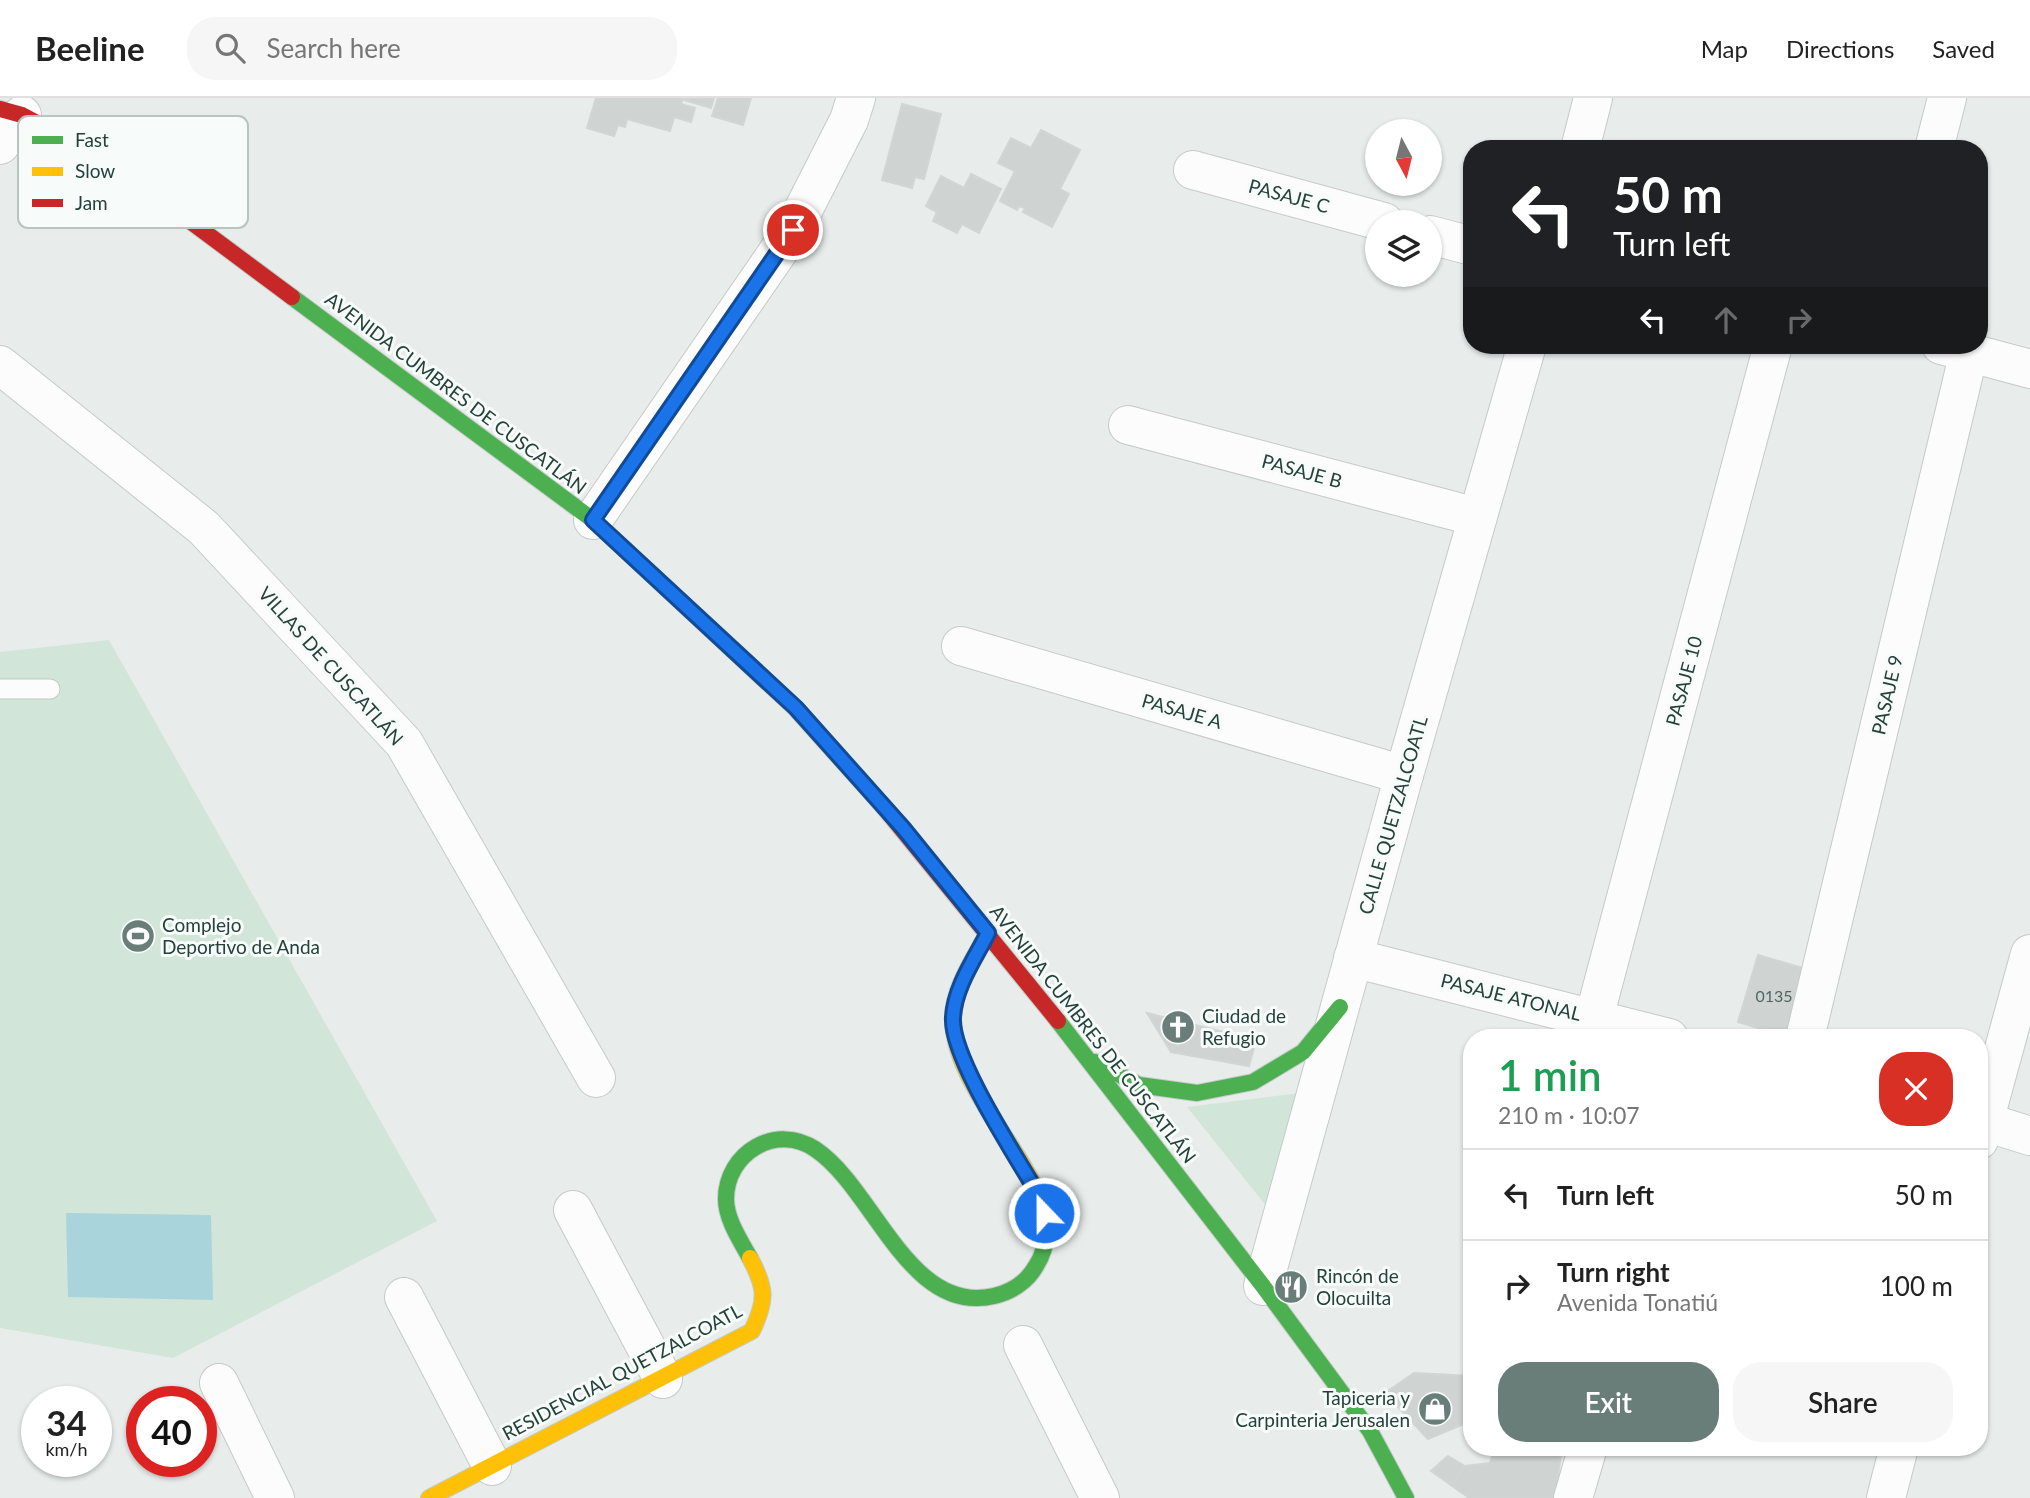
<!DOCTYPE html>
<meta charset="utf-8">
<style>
body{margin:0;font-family:Lato,sans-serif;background:#f6f6f6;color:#222;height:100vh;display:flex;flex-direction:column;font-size:26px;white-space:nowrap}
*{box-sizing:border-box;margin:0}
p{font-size:23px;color:#767676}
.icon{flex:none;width:38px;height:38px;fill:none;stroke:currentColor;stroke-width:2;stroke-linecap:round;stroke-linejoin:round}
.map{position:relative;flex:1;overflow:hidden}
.panel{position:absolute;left:1463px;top:931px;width:525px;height:427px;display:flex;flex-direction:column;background:#fff;border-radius:28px;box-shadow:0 2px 5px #0004}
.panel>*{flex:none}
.top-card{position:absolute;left:1463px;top:42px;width:525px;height:214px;border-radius:28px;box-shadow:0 2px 5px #0004;background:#202124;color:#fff;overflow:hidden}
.needle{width:46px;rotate:173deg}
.fabs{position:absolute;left:1365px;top:21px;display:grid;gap:14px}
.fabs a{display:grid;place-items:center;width:77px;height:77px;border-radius:50%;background:#fff;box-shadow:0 2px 5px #0004;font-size:35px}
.speed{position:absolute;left:21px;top:1288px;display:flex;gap:14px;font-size:35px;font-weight:700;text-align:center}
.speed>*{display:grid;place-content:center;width:91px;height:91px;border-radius:50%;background:#fff;box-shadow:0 2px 5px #0004;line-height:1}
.speed small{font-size:18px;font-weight:400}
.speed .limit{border:10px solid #d22;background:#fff;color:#111}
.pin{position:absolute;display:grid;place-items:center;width:60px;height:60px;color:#fff;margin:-30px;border:4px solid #fff;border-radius:50%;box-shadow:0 2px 7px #0007}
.me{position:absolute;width:77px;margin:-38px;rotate:338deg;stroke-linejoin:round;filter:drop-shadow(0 0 5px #0008)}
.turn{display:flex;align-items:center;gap:24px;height:147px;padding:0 35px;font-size:32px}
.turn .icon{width:91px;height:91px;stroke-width:2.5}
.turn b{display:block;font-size:49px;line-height:60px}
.lanes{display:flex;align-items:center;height:66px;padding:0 35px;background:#0003;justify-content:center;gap:35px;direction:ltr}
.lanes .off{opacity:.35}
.round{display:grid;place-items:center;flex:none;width:74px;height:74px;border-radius:28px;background:#f6f6f6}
.headline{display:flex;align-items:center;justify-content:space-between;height:119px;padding:0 35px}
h1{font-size:42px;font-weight:600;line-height:52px;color:#1e9e55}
.primary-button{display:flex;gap:14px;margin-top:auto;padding:14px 35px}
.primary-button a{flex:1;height:80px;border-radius:28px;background:#697e78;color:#fff;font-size:28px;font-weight:600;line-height:80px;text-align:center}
.primary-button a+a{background:#f6f6f6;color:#222}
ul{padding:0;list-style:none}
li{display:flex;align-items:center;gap:21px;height:91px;padding:0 35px;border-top:2px solid #e0e0e0}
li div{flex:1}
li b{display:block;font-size:26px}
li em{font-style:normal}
header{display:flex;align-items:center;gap:42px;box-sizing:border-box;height:98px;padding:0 35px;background:#fff;border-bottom:2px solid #e0e0e0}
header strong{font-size:33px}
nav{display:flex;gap:38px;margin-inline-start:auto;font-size:24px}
.search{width:490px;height:63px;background:#f6f6f6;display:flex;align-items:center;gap:18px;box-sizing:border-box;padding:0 24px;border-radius:28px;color:#767676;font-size:26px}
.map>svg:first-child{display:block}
.green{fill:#d1e6d8}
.water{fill:#a9d4db}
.building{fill:#cfd4d2;stroke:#d1d6d4;stroke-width:2}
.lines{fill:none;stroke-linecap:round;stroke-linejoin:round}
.lane-casing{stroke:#c5cac8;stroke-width:21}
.street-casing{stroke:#c5cac8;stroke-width:40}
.fast-casing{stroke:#c3cbc8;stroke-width:18}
.slow-casing{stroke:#c3cbc8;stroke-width:18}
.jam-casing{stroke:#c3cbc8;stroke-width:18}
.lane{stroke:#fcfcfc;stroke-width:19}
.street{stroke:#fcfcfc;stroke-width:38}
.fast{stroke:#4caf50;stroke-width:16}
.slow{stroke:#ffc107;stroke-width:16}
.jam{stroke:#c62828;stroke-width:16}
.route-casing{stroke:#114b97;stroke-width:18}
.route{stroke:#1a73e8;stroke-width:12}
.labels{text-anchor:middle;stroke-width:6;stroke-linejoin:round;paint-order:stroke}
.number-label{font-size:16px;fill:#506761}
.street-label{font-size:19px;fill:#24423a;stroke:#f7fbf9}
.poi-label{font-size:19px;fill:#24423a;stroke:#f7fbf9;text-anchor:start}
.key{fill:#f7fbf9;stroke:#b8c4c0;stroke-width:2}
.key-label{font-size:19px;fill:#24423a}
</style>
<header>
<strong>Beeline</strong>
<div class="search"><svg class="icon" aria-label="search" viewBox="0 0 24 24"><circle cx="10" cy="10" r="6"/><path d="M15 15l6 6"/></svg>Search here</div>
<nav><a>Map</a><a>Directions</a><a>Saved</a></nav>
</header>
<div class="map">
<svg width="2030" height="1400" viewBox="0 0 2030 1400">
<rect width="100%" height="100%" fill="#e8edeb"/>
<g class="green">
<polygon points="109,542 437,1123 173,1260 0,1230 0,554"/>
<polygon points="1299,995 1267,1109 1187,1009"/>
</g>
<polygon class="water" points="66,1115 211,1117 213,1202 68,1199"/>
<g class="building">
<polygon points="596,0 683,0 681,6 695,10 691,24 674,19 670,33 627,21 625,29 618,27 614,38 587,30"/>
<polygon points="685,0 714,0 711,10 684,2"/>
<polygon points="718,0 751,0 743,27 712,18"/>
<polygon points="902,6 941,16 924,81 915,79 912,90 882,82"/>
<polygon points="1041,32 1080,52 1060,91 1069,96 1052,129 1023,114 1025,110 1019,108 1017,112 1000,103 1015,73 998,65 1011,40 1031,50"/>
<polygon points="971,76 1001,91 979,135 962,126 957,135 933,123 937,114 926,108 941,78 964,90"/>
<polygon points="1758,857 1809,872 1789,939 1738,924"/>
<polygon points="1147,915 1256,942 1249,968 1171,954"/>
<polygon points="1414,1275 1472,1278 1472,1297 1466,1325 1428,1341 1385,1295"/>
<polygon points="1472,1297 1472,1327 1466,1325"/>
<polygon points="1495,1349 1562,1349 1555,1400 1469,1400 1451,1387 1465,1368 1490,1365"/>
<polygon points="1448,1358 1465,1368 1451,1387 1431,1373"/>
</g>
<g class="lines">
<g class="lane-casing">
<polyline id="lane" points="0,591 50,591"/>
</g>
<g class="street-casing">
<g id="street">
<polyline points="0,47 22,17"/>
<polyline points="1580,51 1593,0"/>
<polyline points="1934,51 1947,0"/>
<polyline points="1193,72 1384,124"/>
<polyline points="1430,137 1472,148"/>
<polyline points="1941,247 2030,271"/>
<polyline points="0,267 204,430 404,645 596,980"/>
<polyline points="1128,327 1477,419"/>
<polyline points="593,422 793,132 849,22 856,0"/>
<polyline points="961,548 1404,677"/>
<polyline points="1353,860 1669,940"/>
<polyline points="1594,920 1773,247"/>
<polyline points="1805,940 1969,254"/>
<polyline points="1979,1022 2030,1038"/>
<polyline points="1979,1042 2030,856"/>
<polyline points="573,1112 663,1281"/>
<polyline points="1263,1188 1404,677 1527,247"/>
<polyline points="404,1199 492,1368"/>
<polyline points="1023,1247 1100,1400"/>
<polyline points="219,1285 275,1400"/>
<polyline points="1573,1400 1588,1349"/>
<polyline points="1886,1400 1899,1349"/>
</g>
</g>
<g class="fast-casing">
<g id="fast">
<polyline points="292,199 593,422 607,435"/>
<polyline points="1058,923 1263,1188 1370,1333 1406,1400"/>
<polyline points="1095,964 1139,987 1197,995 1253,984 1303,954 1340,909"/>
<path d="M 750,1160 C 740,1142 726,1121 726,1101 C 726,1055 776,1025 815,1051 C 874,1090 909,1218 994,1198 C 1011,1194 1027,1184 1036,1168 C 1049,1148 1048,1124 1041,1102"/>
</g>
</g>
<g class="slow-casing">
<g id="slow">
<polyline points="607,435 795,610 882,707"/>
<path d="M 988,835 C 975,858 959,882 954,908 C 943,971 1019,1046 1041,1102"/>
<path d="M 429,1400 L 752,1233 C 767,1202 766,1190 750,1160"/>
</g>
</g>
<g class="jam-casing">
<g id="jam">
<polyline points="0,11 22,17 112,65 292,199"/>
<polyline points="882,707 1058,923"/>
</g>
</g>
<use href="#lane" class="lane"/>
<use href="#street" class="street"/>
<use href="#fast" class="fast"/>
<use href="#slow" class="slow"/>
<use href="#jam" class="jam"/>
</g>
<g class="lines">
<g class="route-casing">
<path id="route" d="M 793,132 L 593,422 L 796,610 L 903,730 L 988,835 C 974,862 955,889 953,919 C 950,959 1018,1061 1041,1101 L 1044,1115"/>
</g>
<use href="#route" class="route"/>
</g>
<defs>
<g id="stadium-disc" transform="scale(1.75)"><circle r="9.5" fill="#697e78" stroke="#f7fbf9"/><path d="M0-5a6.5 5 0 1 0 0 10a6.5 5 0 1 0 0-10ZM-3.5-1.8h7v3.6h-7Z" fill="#fff"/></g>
<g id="church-disc" transform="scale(1.75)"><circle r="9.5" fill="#697e78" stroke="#f7fbf9"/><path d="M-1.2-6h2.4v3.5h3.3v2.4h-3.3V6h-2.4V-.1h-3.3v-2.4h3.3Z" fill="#fff"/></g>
<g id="restaurant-disc" transform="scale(1.75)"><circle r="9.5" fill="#697e78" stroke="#f7fbf9"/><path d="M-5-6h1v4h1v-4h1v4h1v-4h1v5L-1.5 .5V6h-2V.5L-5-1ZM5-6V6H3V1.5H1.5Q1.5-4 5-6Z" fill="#fff"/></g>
<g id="shop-disc" transform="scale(1.75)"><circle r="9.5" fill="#697e78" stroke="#f7fbf9"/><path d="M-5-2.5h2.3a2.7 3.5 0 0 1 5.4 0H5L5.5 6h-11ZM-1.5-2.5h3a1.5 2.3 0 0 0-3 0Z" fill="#fff"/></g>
</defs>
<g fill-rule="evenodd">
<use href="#stadium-disc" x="138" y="838"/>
<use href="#church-disc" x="1178" y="929"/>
<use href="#restaurant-disc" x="1291" y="1189"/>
<use href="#shop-disc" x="1435" y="1311"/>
</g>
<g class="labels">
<g class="number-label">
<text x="1774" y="904">0135</text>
</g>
<g class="street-label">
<text transform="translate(1289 98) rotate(15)" y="7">PASAJE C</text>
<text transform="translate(456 295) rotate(37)" y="7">AVENIDA CUMBRES DE CUSCATLÁN</text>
<text transform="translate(1302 373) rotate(15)" y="7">PASAJE B</text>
<text transform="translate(331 568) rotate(48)" y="7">VILLAS DE CUSCATLÁN</text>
<text transform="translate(1684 583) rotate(-75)" y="7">PASAJE 10</text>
<text transform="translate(1887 597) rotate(-77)" y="7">PASAJE 9</text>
<text transform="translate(1182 613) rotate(16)" y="7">PASAJE A</text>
<text transform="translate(1393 717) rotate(-74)" y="7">CALLE QUETZALCOATL</text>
<text transform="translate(1511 899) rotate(14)" y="7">PASAJE ATONAL</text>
<text transform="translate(1093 936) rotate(52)" y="7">AVENIDA CUMBRES DE CUSCATLÁN</text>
<text transform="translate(622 1274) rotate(-28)" y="7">RESIDENCIAL QUETZALCOATL</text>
</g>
<g class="poi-label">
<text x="162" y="834">Complejo<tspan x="162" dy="22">Deportivo de Anda</tspan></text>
<text x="1202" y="925">Ciudad de<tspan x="1202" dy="22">Refugio</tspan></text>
<text x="1316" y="1185">Rincón de<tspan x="1316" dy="22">Olocuilta</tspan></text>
<text x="1410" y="1307" text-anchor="end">Tapiceria y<tspan x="1410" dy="22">Carpinteria Jerusalen</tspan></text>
</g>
</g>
<rect x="18" y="18" width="230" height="112" rx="10" class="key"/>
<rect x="32" y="38" width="31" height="8" fill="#4caf50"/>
<rect x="32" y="69" width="31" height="9" fill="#ffc107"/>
<rect x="32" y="101" width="31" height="8" fill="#c62828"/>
<g class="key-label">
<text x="75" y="49">Fast</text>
<text x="75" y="80">Slow</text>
<text x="75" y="112">Jam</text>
</g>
</svg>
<div class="fabs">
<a><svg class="needle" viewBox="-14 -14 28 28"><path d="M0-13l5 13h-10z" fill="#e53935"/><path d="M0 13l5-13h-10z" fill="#767676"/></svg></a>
<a><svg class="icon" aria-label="layers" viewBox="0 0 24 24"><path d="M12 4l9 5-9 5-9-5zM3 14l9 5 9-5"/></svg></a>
</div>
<div class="speed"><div>34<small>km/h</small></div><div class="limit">40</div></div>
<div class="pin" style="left:793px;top:132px;background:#d93025"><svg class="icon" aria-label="arrive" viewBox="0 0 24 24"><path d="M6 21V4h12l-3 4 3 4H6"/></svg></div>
<svg class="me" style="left:1044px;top:1115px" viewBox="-20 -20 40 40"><circle r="17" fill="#1a73e8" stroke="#fff" stroke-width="3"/><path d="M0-11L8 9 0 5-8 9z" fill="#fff"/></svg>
<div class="top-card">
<div class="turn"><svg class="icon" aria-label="left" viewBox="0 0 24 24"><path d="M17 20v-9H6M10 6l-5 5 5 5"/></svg><div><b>50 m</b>Turn left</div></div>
<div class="lanes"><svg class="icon" aria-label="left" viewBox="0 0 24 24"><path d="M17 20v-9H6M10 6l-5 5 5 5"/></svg><svg class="icon off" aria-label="ahead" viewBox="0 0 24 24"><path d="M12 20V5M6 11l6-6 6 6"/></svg><svg class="icon off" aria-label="right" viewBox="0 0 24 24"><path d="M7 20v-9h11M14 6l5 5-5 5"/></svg></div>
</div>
<section class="panel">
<div class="headline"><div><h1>1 min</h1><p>210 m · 10:07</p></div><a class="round" style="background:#d93025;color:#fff"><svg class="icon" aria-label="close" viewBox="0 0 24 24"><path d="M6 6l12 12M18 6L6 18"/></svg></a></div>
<ul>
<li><svg class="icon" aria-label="left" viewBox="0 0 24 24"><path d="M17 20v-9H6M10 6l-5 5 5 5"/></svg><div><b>Turn left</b></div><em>50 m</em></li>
<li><svg class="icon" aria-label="right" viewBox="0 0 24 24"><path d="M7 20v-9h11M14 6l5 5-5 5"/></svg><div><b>Turn right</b><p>Avenida Tonatiú</p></div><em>100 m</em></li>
</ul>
<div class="primary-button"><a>Exit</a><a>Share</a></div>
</section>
</div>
